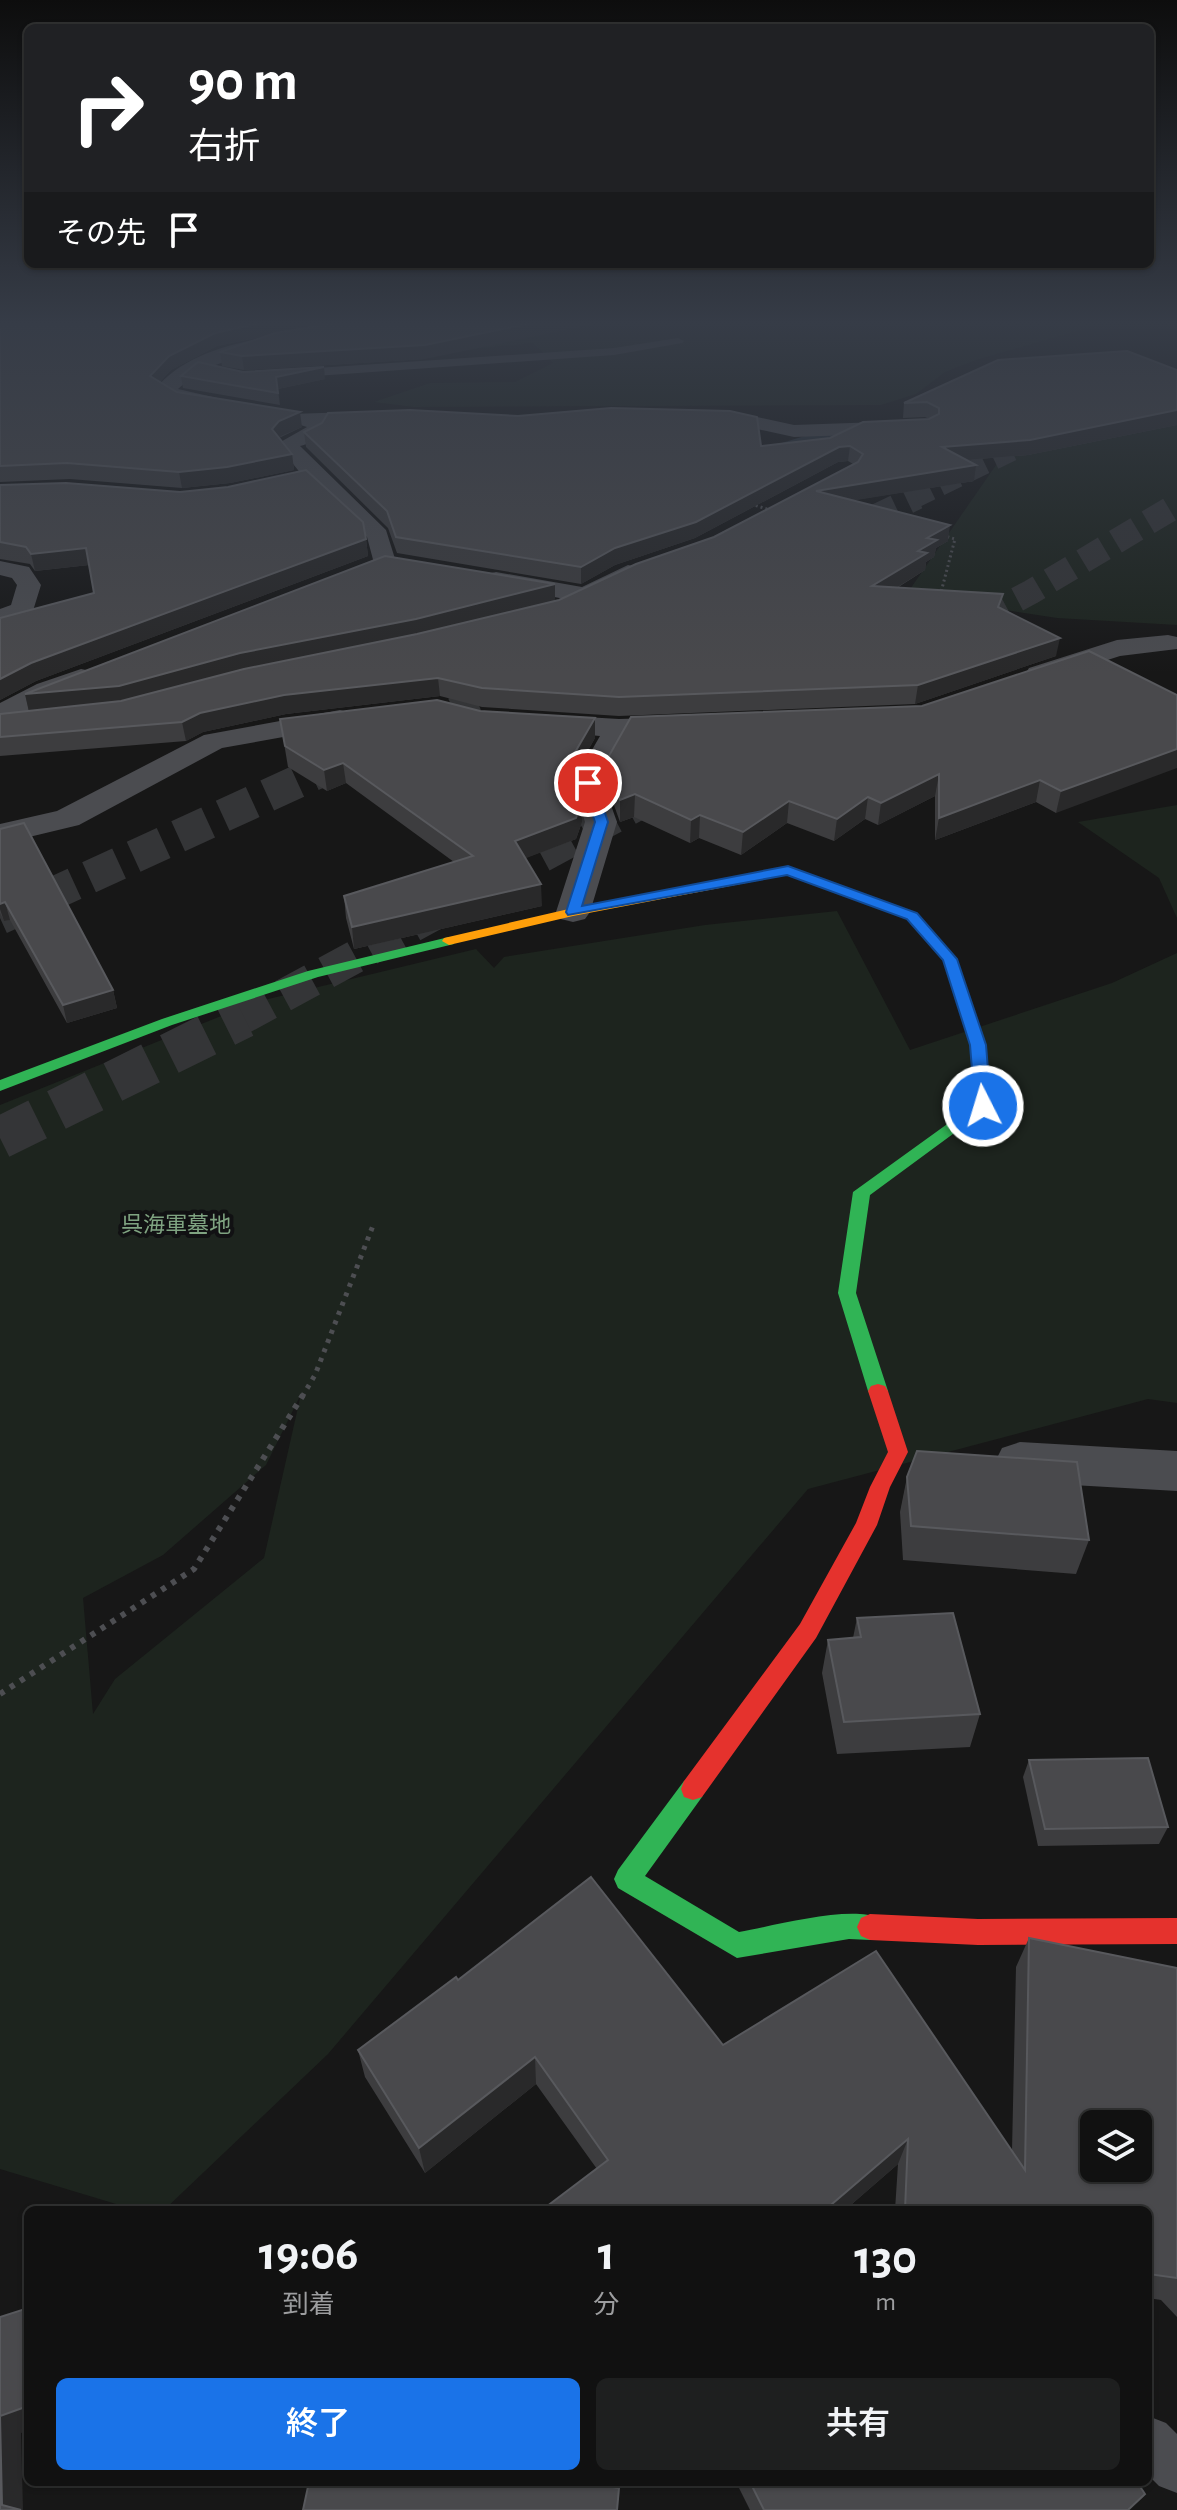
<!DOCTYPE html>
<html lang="ja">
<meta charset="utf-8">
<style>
body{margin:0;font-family:"Alegreya Sans","Noto Sans JP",sans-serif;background:#1e1f1f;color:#f1f3f6;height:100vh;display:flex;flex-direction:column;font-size:30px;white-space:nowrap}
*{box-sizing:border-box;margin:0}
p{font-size:26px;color:#9c9d9f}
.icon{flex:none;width:44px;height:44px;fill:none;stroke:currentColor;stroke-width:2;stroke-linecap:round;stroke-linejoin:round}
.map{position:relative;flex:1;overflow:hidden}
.side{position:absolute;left:24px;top:2206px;width:1128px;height:280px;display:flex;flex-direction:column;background:#111;border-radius:12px;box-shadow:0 2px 6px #0004,0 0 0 2px #303131}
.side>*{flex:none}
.top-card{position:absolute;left:24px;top:24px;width:1130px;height:244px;border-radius:12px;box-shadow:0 2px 6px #0004,0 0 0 2px #303131;background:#202124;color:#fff;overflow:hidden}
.buttons{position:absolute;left:1080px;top:2110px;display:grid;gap:16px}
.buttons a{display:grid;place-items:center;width:72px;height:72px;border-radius:12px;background:#111;box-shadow:0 2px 6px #0004,0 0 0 2px #303131;font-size:40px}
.pin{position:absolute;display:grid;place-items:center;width:68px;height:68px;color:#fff;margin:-34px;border:4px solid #fff;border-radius:50%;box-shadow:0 2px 8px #0007}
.me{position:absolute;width:88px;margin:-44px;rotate:355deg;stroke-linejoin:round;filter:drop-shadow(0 0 6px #0008)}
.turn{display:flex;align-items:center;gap:28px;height:168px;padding:0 32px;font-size:36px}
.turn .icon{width:104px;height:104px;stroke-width:2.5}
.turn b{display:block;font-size:56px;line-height:68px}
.then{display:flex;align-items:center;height:76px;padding:0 32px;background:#0003;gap:16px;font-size:30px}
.eta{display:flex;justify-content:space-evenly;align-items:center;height:136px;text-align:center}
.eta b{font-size:48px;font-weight:600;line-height:56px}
.button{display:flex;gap:16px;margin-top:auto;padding:16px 32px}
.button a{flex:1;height:92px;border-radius:12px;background:#1a73e8;color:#fff;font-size:32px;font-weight:600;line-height:92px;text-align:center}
.button a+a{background:#1e1f1f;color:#f1f3f6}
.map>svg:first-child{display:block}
.green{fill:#1d241e;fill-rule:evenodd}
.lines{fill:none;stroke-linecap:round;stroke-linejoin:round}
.stream{fill:#2a3239;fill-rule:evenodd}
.highway-tunnel-far3{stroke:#343537;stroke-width:20;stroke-dasharray:20 10;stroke-linecap:butt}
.highway-tunnel-far2{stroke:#343537;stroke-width:25;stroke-dasharray:25 13;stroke-linecap:butt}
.highway-tunnel-far1{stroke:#343537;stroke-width:33;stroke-dasharray:33 16;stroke-linecap:butt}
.highway-tunnel{stroke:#343537;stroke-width:42;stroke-dasharray:42 21;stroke-linecap:butt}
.path-far2{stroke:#4d4e52;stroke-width:3;stroke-dasharray:2 3;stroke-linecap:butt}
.path-far1{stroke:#4d4e52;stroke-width:5;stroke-dasharray:4 6;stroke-linecap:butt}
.path{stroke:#4d4e52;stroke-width:6;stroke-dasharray:5 7;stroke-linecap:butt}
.lane{fill:#4b4c50;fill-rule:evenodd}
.street{fill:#4b4c50;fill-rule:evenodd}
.fast{fill:#30b455;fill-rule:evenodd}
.slow{fill:#ff9f0a;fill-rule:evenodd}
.jam{fill:#e5322d;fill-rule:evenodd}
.wall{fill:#3d3d3f}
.shaded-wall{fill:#29292a}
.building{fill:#49494c;stroke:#58595d;stroke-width:2;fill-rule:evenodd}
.route{fill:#1a73e8;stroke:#114b97;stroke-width:2}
.labels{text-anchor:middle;stroke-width:8;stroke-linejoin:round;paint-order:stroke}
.park-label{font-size:22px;fill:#7fa381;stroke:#111113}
</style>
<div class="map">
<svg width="1177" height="2510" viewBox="0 0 1177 2510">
<rect width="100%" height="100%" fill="#171717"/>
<g class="green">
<polygon points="623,321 1111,321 976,360 945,372 916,394 881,405 414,407 374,402 430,383 515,382 553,363 533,343 376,358 369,351"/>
<polygon points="1177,382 1177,625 1057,618 906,595 996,465 1062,403"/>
<polygon points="1177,805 1177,918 1159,878 1078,822"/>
<path d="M 837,911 L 910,1050 L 1112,983 L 1177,953 L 1177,1403 L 1148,1399 L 808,1489 L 328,2054 L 164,2210 L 136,2210 L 0,2169 L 0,1105 L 256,1002 L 476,949 L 494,968 L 504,957 L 705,925 ZM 301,1394 L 264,1558 L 115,1679 L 93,1714 L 83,1598 L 163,1555 L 266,1465 Z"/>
</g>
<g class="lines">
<polygon class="stream" points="856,432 859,437 808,441 770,451 765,448 808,435"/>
<polyline class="highway-tunnel-far3" points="913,499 1051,432"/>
<g class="highway-tunnel-far2">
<polyline points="839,534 917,497"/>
<polyline points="950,635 1031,592 1177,505"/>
<polyline points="419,726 521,679"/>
</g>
<g class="highway-tunnel-far1">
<polyline points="0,918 423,724"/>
<polyline points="240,1019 671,786"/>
</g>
<polyline class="highway-tunnel" points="0,1138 244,1017"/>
<g class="path-far2">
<polyline points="751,504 770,510"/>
<polyline points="940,596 955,539 945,536"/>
</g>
<polyline class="path-far1" points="302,1397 315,1375 374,1223"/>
<polyline class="path" points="0,1694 194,1569 303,1395"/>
<g class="lane">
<polygon points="678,338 684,341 682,343 614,355 287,378 281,374 287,370 614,348"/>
<polygon points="1148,2416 1166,2423 1177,2434 1177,2493 1159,2486 1148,2475"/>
</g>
<g class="street">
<path d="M 347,321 L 370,321 L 355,331 L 276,344 L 198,371 L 178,389 L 226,400 L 229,404 L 226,408 L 219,410 L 174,402 L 155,390 C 196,337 288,338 347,321 Z"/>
<polygon points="699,410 730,411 794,425 908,421 918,427 908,433 794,437 730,423 692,420 689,416"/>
<path d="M 383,411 L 390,413 L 393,417 L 390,421 L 328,425 C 328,437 311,443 300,446 L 386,530 L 396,562 L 393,567 L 375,567 L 367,537 L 306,480 L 277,444 L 307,427 L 291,422 L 288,418 L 291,414 Z"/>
<polygon points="0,561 29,567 41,585 32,614 0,626 0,609 11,605 17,585 12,578 0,575"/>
<polygon points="628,565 637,567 640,572 637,577 586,603 496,586 487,584 484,579 487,574 496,572 582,587"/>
<polygon points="1168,635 1177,637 1177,649 1120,656 1039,682 1029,680 1025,674 1029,668 1117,640"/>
<polygon points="81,669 91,671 95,677 91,683 0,723 0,703 37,684"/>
<polygon points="340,710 350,713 354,719 350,725 222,748 79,825 0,844 0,824 57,811 204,735"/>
<polygon points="534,714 619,719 685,717 695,720 699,726 695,732 629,736 603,783 617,822 590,912 585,919 573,922 561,919 556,912 585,822 573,783 600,736 524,729 520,723 524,717"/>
<polygon points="1020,1442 1177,1451 1177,1491 1020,1482 1002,1476 995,1462 1002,1448"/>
</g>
<g class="fast">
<polygon points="902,908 917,913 957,959 986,1045 991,1106 870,1195 856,1293 888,1391 885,1396 871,1396 868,1391 838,1293 853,1192 975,1104 970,1045 943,960 907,919 895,912"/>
<polygon points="449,937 454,938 454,944 318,977 172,1025 0,1091 0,1080 162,1019 308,971"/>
<path d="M 693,1778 L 702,1781 L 705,1789 L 702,1797 L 645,1876 L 739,1932 C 774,1926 849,1905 879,1918 L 883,1927 L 879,1936 L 870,1940 L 849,1939 L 737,1958 L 618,1888 L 614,1879 L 618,1870 L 684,1781 Z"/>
</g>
<polygon class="slow" points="788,867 909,912 907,915 897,915 787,875 573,916 449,945 442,941 444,938 573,908"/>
<g class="jam">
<polygon points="878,1384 885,1386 888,1391 908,1452 890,1487 877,1525 816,1638 702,1797 693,1800 684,1797 681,1789 684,1781 800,1624 856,1523 870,1487 888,1452 868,1391 871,1386"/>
<polygon points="870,1914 978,1919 1177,1918 1177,1944 978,1945 870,1940 861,1936 857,1927 861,1918"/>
</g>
</g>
<g class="wall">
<polygon points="6,321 332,321 285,332 425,359 244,370 222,366 220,352 270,335 217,346 171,370 160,382 177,392 302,427 279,438 292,454 294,470 230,483 182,488 70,479 0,482 0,322"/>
<polygon points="1177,370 1177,425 1028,455 967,460 974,481 854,500 948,541 936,548 934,557 926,562 925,570 897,588 1001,608 1056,656 915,704 619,716 482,707 440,696 286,714 203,732 186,741 0,756 0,714 29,711 25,694 555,584 555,601 559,600 714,537 853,464 848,461 838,462 695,538 615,565 581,584 397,553 388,528 306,447 304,432 761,446 830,438 929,419 925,417 903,418 904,403"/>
<polygon points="243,372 325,379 278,389 280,405 183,388 181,376"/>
<polygon points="0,485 366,539 368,556 36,681 0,700 0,618 94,593 89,565 35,571 30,564 0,559"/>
<polygon points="1177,695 1056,813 1036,802 935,840 935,796 878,825 865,819 834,841 787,823 741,855 699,838 690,843 634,817 620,822 606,783 606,761"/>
<polygon points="480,711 595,738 574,775 582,822 576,839 525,858 542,906 354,949 346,918 344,896 454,862 346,783 327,791 288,767 280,719"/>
<polygon points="0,829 113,990 117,1008 67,1023 10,920 4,921 0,913"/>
<polygon points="907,1477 1089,1540 1076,1574 903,1560 900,1512"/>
<polygon points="857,1618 980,1714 970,1747 837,1754 822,1673 828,1640 853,1638"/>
<polygon points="1029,1760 1168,1827 1159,1844 1038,1846 1023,1777"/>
<polygon points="1029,1938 1177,1968 1177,2317 1161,2300 1148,2298 1148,2210 895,2210 898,2164 845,2210 542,2210 597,2169 536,2084 425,2173 365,2077 358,2050 458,1980 723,2045 1012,2151 1016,1967"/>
<polygon points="736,2482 1137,2482 1128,2510 750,2510"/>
</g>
<g class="shaded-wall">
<polygon points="269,321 332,321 217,346 171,370 152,390 150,376 169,356 215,333"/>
<polygon points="542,321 609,321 425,359 244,370 242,356"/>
<polygon points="324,367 325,379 278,389 280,405 276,377"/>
<polygon points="1177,410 1177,425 1028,455 940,462 942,447"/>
<polygon points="300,412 302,427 281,436 274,444 272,429 279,421"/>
<polygon points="850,446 848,461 838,462 695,538 615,565 581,584 581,567 615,548 839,447"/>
<polygon points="292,454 294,470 230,483 182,488 179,472"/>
<polygon points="976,465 974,481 814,507 816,491"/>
<polygon points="950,525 948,541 936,548 934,557 926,562 925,570 870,604 872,586 918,551 927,538"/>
<polygon points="366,539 368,556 36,681 0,700 0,679 31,663"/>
<polygon points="86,548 89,565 35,571 31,554"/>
<polygon points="555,584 555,601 122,704 29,712 25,694 240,653"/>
<polygon points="1060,638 1056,656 915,704 918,685"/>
<polygon points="438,678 440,696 286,714 203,732 186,741 182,722 200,713 284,695"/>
<polygon points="595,718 595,738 570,782 570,761"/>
<polygon points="1177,749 1177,768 1056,813 1061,791"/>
<polygon points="343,763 346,783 327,791 324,770"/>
<polygon points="939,774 935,796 878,825 881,803"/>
<polygon points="1040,780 1036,802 935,840 939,818"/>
<polygon points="635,794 634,817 620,822 620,800"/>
<polygon points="868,797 865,819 834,841 837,819"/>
<polygon points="582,801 582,822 576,839 516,862 515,841"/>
<polygon points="789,801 787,823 741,855 743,832"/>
<polygon points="700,815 699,838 690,843 691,820"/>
<polygon points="541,884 542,906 354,949 352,927"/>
<polygon points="5,902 10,920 4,921 0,909 0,904"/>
<polygon points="113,990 117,1008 67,1023 63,1005"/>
<polygon points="535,2057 536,2084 425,2173 419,2148"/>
<polygon points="908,2139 898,2164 845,2210 825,2210"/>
<polygon points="28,2406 28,2431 21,2433 23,2510 10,2510 2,2505 0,2416"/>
</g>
<g class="building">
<polygon points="6,321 269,321 215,333 169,356 150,376 177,392 300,412 279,421 272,429 292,454 227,467 179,472 67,463 0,466 0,322"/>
<polygon points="349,321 542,321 425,345 242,356 220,352 275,333"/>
<polygon points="1127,351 1177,370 1177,410 1030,440 942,447 976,465 816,491 950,525 927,538 937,540 918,551 927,553 872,586 1003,594 998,607 1060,638 918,685 619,697 482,688 438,678 284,695 200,713 182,722 0,737 0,714 121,701 244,669 417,634 559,600 636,564 714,537 858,462 863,454 850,446 839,447 696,522 615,548 581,567 396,537 387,511 304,432 322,423 328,413 410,410 518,416 611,408 730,411 757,417 761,446 830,438 863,422 929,419 939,414 939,408 927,402 904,403 998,360"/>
<polygon points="198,362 243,372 324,367 276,377 278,393 181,376"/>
<polygon points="306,470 363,522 366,539 31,663 0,679 0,618 94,593 86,548 31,554 26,547 0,542 0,485 66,483 180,492 228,487"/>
<polygon points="385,556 555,584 416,619 240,653 119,686 25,694"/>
<polygon points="1089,651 1177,695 1177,749 1061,791 1040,780 939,818 939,774 881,803 868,797 837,819 789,801 743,832 700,815 691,820 635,794 620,800 606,761 631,717 922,706"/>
<polygon points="437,700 480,711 595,718 570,761 582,801 576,818 515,841 541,884 352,927 344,896 473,856 343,763 324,770 285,746 280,719"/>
<polygon points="24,823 113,990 63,1005 5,902 0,904 0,829"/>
<polygon points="917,1451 1077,1462 1089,1540 911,1526 907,1477"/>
<polygon points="953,1613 980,1714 844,1722 828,1640 861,1637 857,1618"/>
<polygon points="1148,1758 1168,1827 1045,1829 1029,1760"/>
<path d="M 591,1877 L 723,2045 L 876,1951 L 1025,2170 L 1029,1938 L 1177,1968 L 1177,2278 L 1148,2274 L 1148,2210 L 905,2210 L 908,2139 L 825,2210 L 542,2210 L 608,2160 L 535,2057 L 419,2148 L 358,2050 L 456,1977 L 458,1980 ZM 1094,2124 L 1138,2124 L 1138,2168 L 1094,2168 Z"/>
<polygon points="28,2308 28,2406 0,2416 2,2505 21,2510 0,2510 0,2317"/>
<polygon points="309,2482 579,2482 619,2488 617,2510 303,2510"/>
<polygon points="750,2482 1137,2482 1145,2494 1128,2510 764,2510"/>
</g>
<linearGradient id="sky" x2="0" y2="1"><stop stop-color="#0d0d0d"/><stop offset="0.48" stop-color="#363c47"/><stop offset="1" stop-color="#363c47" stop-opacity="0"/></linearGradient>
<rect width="1177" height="673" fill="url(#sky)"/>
<polygon class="route" points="588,779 595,783 608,822 582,906 788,866 917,913 957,959 986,1045 991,1106 989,1109 983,1111 975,1106 970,1045 943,960 907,919 787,875 568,915 566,912 595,822 582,783"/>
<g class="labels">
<g class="park-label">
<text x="176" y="1232">呉海軍墓地</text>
</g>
</g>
</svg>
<div class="buttons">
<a><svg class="icon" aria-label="layers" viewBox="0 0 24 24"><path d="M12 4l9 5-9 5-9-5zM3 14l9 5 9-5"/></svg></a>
</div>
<div class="pin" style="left:588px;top:783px;background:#d93025"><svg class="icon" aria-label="arrive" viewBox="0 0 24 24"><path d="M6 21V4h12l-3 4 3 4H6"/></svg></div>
<svg class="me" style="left:983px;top:1106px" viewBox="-20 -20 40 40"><circle r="17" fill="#1a73e8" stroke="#fff" stroke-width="3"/><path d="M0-11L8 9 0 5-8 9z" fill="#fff"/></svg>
<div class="top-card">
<div class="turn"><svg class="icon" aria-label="right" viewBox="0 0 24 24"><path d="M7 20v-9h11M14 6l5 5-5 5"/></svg><div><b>90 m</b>右折</div></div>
<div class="then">その先<svg class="icon" aria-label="arrive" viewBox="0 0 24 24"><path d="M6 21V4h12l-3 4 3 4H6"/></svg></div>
</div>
<section class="side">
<div class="eta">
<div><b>19:06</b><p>到着</p></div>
<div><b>1</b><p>分</p></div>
<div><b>130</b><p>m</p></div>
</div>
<div class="button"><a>終了</a><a>共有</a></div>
</section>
</div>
